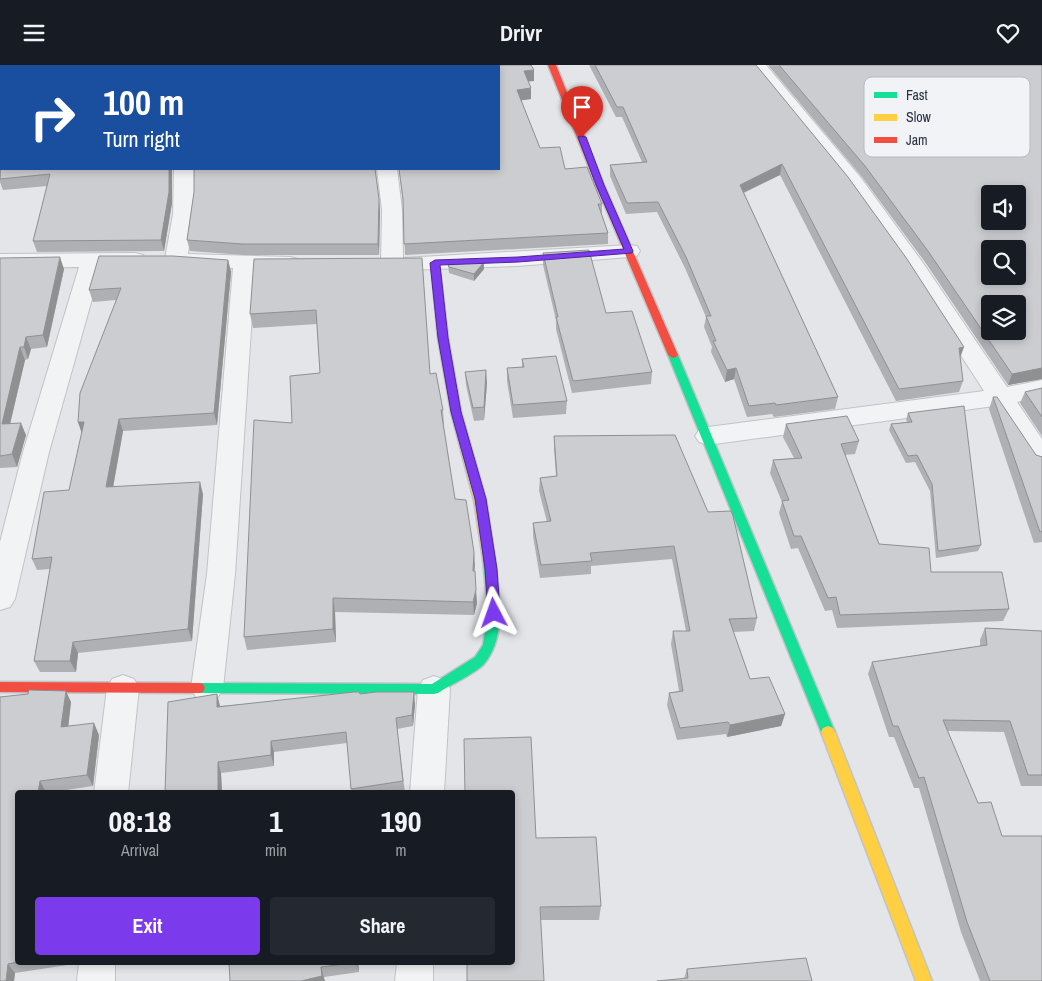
<!DOCTYPE html>
<style>
body{margin:0;font-family:"Archivo Narrow",sans-serif;background:#242831;color:#f1f3f6;height:100vh;display:flex;flex-direction:column;font-size:19px;white-space:nowrap}
*{box-sizing:border-box;margin:0}
p{font-size:16px;color:#9ea1a6}
.icon{flex:none;width:28px;height:28px;fill:none;stroke:currentColor;stroke-width:2;stroke-linecap:round;stroke-linejoin:round}
.map{position:relative;flex:1;overflow:hidden}
.panel{position:absolute;left:15px;top:725px;width:500px;height:175px;display:flex;flex-direction:column;background:#171b24;border-radius:5px;box-shadow:0 2px 8px #0003}
.panel>*{flex:none}
.top-card{position:absolute;left:0px;top:0px;width:500px;height:105px;box-shadow:0 2px 8px #0003;background:#1a4fa0;color:#fff;overflow:hidden}
.fabs{position:absolute;left:981px;top:120px;display:grid;gap:10px}
.fabs a{display:grid;place-items:center;width:45px;height:45px;border-radius:5px;background:#171b24;box-shadow:0 2px 8px #0003;font-size:25px}
.pin{position:absolute;display:grid;place-items:center;width:42px;height:42px;color:#fff;margin:-51px -21px;border-radius:50% 50% 50% 0;rotate:-45deg;box-shadow:0 0 5px #0007}
.pin .icon{rotate:45deg}
.me{position:absolute;width:55px;margin:-28px;rotate:356deg;stroke-linejoin:round;filter:drop-shadow(0 0 4px #0008)}
.turn{display:flex;align-items:center;gap:18px;height:105px;padding:0 20px;font-size:22px}
.turn .icon{width:65px;height:65px;stroke-width:2.5}
.turn b{display:block;font-size:35px;line-height:42px}
.eta{display:flex;justify-content:space-evenly;align-items:center;height:85px;text-align:center}
.eta b{font-size:30px;font-weight:700;line-height:35px}
.cta{display:flex;gap:10px;margin-top:auto;padding:10px 20px}
.cta a{flex:1;height:58px;border-radius:5px;background:#7c3aed;color:#fff;font-size:20px;font-weight:700;line-height:58px;text-align:center}
.cta a+a{background:#242831;color:#f1f3f6}
header{display:flex;justify-content:space-between;align-items:center;height:65px;padding:0 20px;background:#171b24;font-size:22px;font-weight:700}
.map>svg:first-child{display:block}
.lines{fill:none;stroke-linecap:round;stroke-linejoin:round}
.street-casing{stroke:#c1c3c6;stroke-width:2}
.fast-casing{stroke:#c1c3c6;stroke-width:3}
.slow-casing{stroke:#c1c3c6;stroke-width:3}
.jam-casing{stroke:#c1c3c6;stroke-width:3}
.street{fill:#f2f3f5;fill-rule:evenodd}
.fast{fill:#16e098;fill-rule:evenodd}
.slow{fill:#ffcf43;fill-rule:evenodd}
.jam{fill:#f24e42;fill-rule:evenodd}
.wall{fill:#afb0b3}
.shaded-wall{fill:#8e9092}
.building{fill:#cbcdd0;stroke:#8e9092;fill-rule:evenodd}
.route{fill:#7c3aed;stroke:#51269a}
.key{fill:#f1f3f7;stroke:#b6b9c0;stroke-width:1}
.key-label{font-size:14px;fill:#2b3141}
</style>
<header><svg class="icon" aria-label="menu" viewBox="0 0 24 24"><path d="M4 6h16M4 12h16M4 18h16"/></svg>Drivr<svg class="icon" aria-label="heart" viewBox="0 0 24 24"><path d="M12 20l-8-8c-3-5 5-10 8-4 3-6 11-1 8 4z"/></svg></header>
<div class="map">
<svg width="1042" height="916" viewBox="0 0 1042 916">
<rect width="100%" height="100%" fill="#e3e5e8"/>
<g class="lines">
<g class="street-casing">
<g id="street">
<rect x="15" y="0" width="18" height="1"/>
<polygon points="748,0 766,0 861,113 923,198 1007,322 1042,315 1042,331 1017,337 1042,374 1042,403 1033,400 994,341 708,380 699,377 695,371 699,365 708,362 984,326 905,204 847,121"/>
<path d="M 174,104 L 194,104 L 195,138 L 188,189 L 290,192 L 298,194 L 301,199 L 298,204 L 290,206 L 255,204 L 235,509 L 223,623 L 218,632 L 207,636 L 196,632 L 191,623 L 207,509 L 233,203 C 212,202 187,203 168,199 L 165,194 L 173,149 Z"/>
<path d="M 377,104 L 397,104 L 402,145 L 403,193 L 629,180 L 637,181 L 640,186 L 637,191 L 629,192 L 518,201 L 408,205 C 399,202 393,205 384,203 L 381,198 L 382,145 Z"/>
<polygon points="135,188 143,190 146,195 143,200 135,202 101,202 49,387 15,534 10,542 0,545 0,477 23,387 79,202 0,203 0,189"/>
<polygon points="123,610 134,614 139,623 128,728 94,728 107,623 112,614"/>
<polygon points="434,611 445,615 450,624 444,728 410,728 418,624 423,615"/>
<polygon points="79,898 115,898 115,916 77,916"/>
<polygon points="397,898 433,898 433,916 395,916"/>
</g>
</g>
<g class="fast-casing">
<g id="fast">
<polygon points="673,287 678,290 835,667 833,671 828,673 823,671 821,667 668,290"/>
<path d="M 489,490 L 493,491 L 495,494 C 498,527 508,571 484,599 C 476,608 450,620 438,628 L 434,629 L 199,628 L 195,627 L 193,623 L 195,619 L 199,618 L 432,619 L 475,592 L 483,580 L 488,548 L 483,494 L 485,491 Z"/>
</g>
</g>
<g class="slow-casing">
<g id="slow">
<polygon points="435,195 439,198 448,273 461,347 486,435 495,494 493,497 485,497 483,494 474,435 451,347 438,273 431,198"/>
<polygon points="828,661 833,663 835,667 932,916 916,916 821,667 823,663"/>
</g>
</g>
<g class="jam-casing">
<g id="jam">
<polygon points="548,0 556,0 604,120 678,290 676,292 673,293 668,290 596,120"/>
<polygon points="0,617 199,618 203,619 205,623 203,627 199,628 0,627"/>
</g>
</g>
<use href="#street" class="street"/>
<use href="#fast" class="fast"/>
<use href="#slow" class="slow"/>
<use href="#jam" class="jam"/>
</g>
<g class="wall">
<polygon points="589,0 756,0 960,293 963,316 959,327 896,336 780,110 744,128 838,332 835,344 774,352 772,349 747,352 734,314 725,317 711,287 712,282 704,262 706,252 685,203 657,147 626,149 610,111 610,100 642,97 622,52 616,52"/>
<polygon points="768,0 1042,0 1042,314 1008,320 925,197 862,112"/>
<polygon points="499,1 534,16 528,16 531,34 521,35 540,83 565,104 602,139 602,150 608,168 608,179 405,190 403,138 399,104 499,104"/>
<rect x="0" y="10" width="1" height="83"/>
<polygon points="1,104 172,104 172,138 164,186 37,187 33,176 47,121 3,125 0,117 0,107"/>
<polygon points="194,127 380,145 379,190 244,190 190,186 187,175"/>
<polygon points="543,188 606,248 652,307 651,319 572,328 556,264 556,255 543,200"/>
<polygon points="0,193 64,204 47,282 31,284 28,294 25,295 10,359 26,370 17,402 0,403"/>
<polygon points="254,194 430,309 443,345 444,359 443,359 455,434 474,487 474,506 477,538 474,550 335,547 336,577 247,585 244,572 292,358 320,308 317,259 253,263 250,249"/>
<polygon points="228,195 231,207 217,360 123,366 113,422 203,429 192,576 78,588 76,607 40,607 34,596 50,504 37,505 32,494 69,425 82,367 78,357 116,235 93,237 89,225"/>
<polygon points="448,199 484,204 474,216 449,208"/>
<polygon points="522,294 567,336 566,349 513,353 507,316 507,303 522,302"/>
<polygon points="465,307 487,318 484,355 474,356 466,320"/>
<polygon points="1042,323 1042,371 1020,338 1025,327"/>
<polygon points="993,332 1036,390 1042,392 1042,477 1034,478 989,344"/>
<polygon points="908,348 981,480 978,486 936,493 930,426 915,397 906,398 889,365 891,359 907,357 906,355"/>
<polygon points="786,359 859,376 855,389 845,390 879,479 931,507 1009,544 1003,556 837,563 832,545 825,546 798,483 791,484 779,448 782,437 770,408 773,395 794,393 783,372"/>
<polygon points="554,371 708,447 757,553 754,566 733,567 750,614 785,649 781,661 727,672 726,669 677,675 667,640 669,628 679,626 671,579 673,566 686,566 672,494 591,501 591,509 540,513 533,471 533,458 547,457 539,426 540,413 556,411 554,384"/>
<polygon points="985,563 1042,566 1042,721 1021,721 1004,667 948,666 1042,916 980,916 961,867 919,723 914,723 894,672 889,672 868,609 872,597 980,581 980,575"/>
<polygon points="360,629 415,639 413,661 397,664 405,727 352,728 347,678 274,687 274,701 221,708 222,728 165,728 220,641"/>
<polygon points="0,632 71,637 68,661 99,670 93,721 46,728 18,728 18,898 74,898 74,899 15,908 14,916 0,916"/>
<polygon points="536,773 601,841 599,855 541,855"/>
<polygon points="229,898 358,898 359,907 324,912"/>
<polygon points="687,904 812,916 684,914"/>
</g>
<g class="shaded-wall">
<polygon points="534,5 534,16 524,17 524,6"/>
<polygon points="531,23 531,34 517,36 517,25"/>
<polygon points="782,99 780,110 738,130 740,120"/>
<polygon points="169,104 172,104 172,138 164,186 161,175"/>
<polygon points="379,134 380,145 379,190 378,179"/>
<polygon points="60,192 64,204 47,282 43,270"/>
<polygon points="228,195 231,207 217,360 214,348"/>
<polygon points="484,197 484,204 474,216 474,209"/>
<polygon points="26,272 31,284 28,294 24,282"/>
<polygon points="20,282 25,295 7,372 2,359"/>
<polygon points="964,282 960,293 959,283"/>
<polygon points="736,303 734,314 725,317 727,305"/>
<polygon points="1042,303 1042,314 1008,320 1012,309"/>
<polygon points="486,305 487,318 484,355 484,342"/>
<polygon points="119,354 123,366 111,434 106,422"/>
<polygon points="78,357 84,357 82,369"/>
<polygon points="21,358 26,370 17,402 12,389"/>
<polygon points="200,417 203,429 192,576 188,564"/>
<polygon points="474,487 475,501 473,519 473,506"/>
<polygon points="476,525 477,538 474,550 473,537"/>
<polygon points="333,533 335,547 336,577 333,564"/>
<polygon points="73,577 78,588 76,607 70,596"/>
<polygon points="66,626 71,637 67,673 61,662"/>
<polygon points="414,627 415,639 413,661 412,650"/>
<polygon points="217,629 220,641 221,653 217,642"/>
<polygon points="785,649 781,661 727,672 730,660"/>
<polygon points="94,658 99,670 93,721 87,710"/>
<polygon points="271,676 274,687 274,701 271,690"/>
<polygon points="218,697 221,708 222,728 218,728"/>
<polygon points="40,716 46,727 46,728 38,728"/>
<polygon points="356,898 358,898 359,907"/>
<polygon points="8,899 15,908 14,916 6,916"/>
<polygon points="321,902 325,916 301,916"/>
</g>
<g class="building">
<polygon points="37,0 531,0 534,5 524,6 531,23 517,25 540,83 560,82 565,104 587,102 602,139 598,139 608,168 404,179 403,134 399,104 499,104 499,1 37,1"/>
<polygon points="595,0 756,0 848,112 907,194 964,282 959,283 963,316 899,324 782,99 740,120 838,332 776,340 775,338 749,341 736,303 727,305 713,276 716,276 706,251 711,251 686,192 658,137 627,138 610,100 647,97 623,42 617,42"/>
<path d="M 779,0 L 1042,0 L 1042,303 L 1012,309 L 928,186 L 865,101 ZM 990,129 L 1018,129 L 1018,156 L 990,156 ZM 990,184 L 1018,184 L 1018,211 L 990,211 ZM 990,239 L 1018,239 L 1018,266 L 990,266 Z"/>
<rect x="0" y="10" width="1" height="72"/>
<polygon points="1,100 1,104 169,104 169,127 161,175 33,176 50,109 0,114"/>
<polygon points="194,104 375,104 379,134 378,179 242,179 187,175 194,127"/>
<polygon points="589,185 606,248 632,246 652,307 573,316 556,252 558,252 543,188"/>
<polygon points="99,191 173,191 228,195 214,348 119,354 106,422 200,417 188,564 73,577 70,596 34,596 52,492 32,494 44,427 69,425 84,357 78,357 80,328 121,223 89,225"/>
<polygon points="60,192 43,270 26,272 24,282 20,282 2,359 21,358 12,389 0,391 0,193"/>
<polygon points="422,193 430,309 436,308 443,345 441,345 455,434 466,435 474,487 473,506 475,506 476,525 473,537 333,533 333,564 244,572 254,355 292,358 290,311 320,308 316,245 250,249 254,194"/>
<polygon points="484,197 474,209 449,202 448,199"/>
<polygon points="556,291 567,336 513,340 507,303 524,302 522,294"/>
<polygon points="486,305 484,342 473,343 465,307"/>
<polygon points="1042,323 1042,352 1025,327"/>
<polygon points="993,332 997,332 1036,390 1042,392 1042,466 1040,467"/>
<polygon points="964,341 981,480 938,486 932,419 917,390 908,391 891,359 912,357 908,348"/>
<polygon points="847,351 859,376 841,379 879,479 929,483 931,507 1002,507 1009,544 840,550 836,532 828,533 801,471 794,471 782,436 789,435 773,395 802,393 786,359"/>
<polygon points="675,370 708,447 731,446 733,451 757,553 729,554 750,614 769,612 785,649 730,660 728,657 680,663 669,628 683,626 673,566 690,566 674,481 590,488 592,496 541,500 533,458 551,456 540,413 557,411 554,371"/>
<polygon points="985,563 1042,566 1042,710 1028,710 1010,656 943,655 978,738 991,737 1002,771 1042,771 1042,916 990,916 967,857 924,712 919,713 898,661 893,661 872,597 987,580"/>
<polygon points="29,625 66,626 61,662 94,658 87,710 40,716 38,728 18,728 18,897 8,899 6,916 0,916 0,632 28,629"/>
<polygon points="354,627 359,627 360,629 376,627 414,627 412,650 396,653 403,716 351,724 346,667 271,676 271,690 218,697 218,728 165,728 168,637 217,629 217,642"/>
<polygon points="531,672 536,773 596,772 601,841 540,842 544,916 467,916 467,898 512,898 512,728 465,728 464,674"/>
<polygon points="806,893 812,916 657,916 688,913 687,904"/>
<polygon points="229,898 353,898 321,902 322,911 301,916 230,916"/>
</g>
<polygon class="route" points="579,71 586,72 604,120 633,186 632,188 518,197 440,200 448,273 461,347 486,434 497,504 500,548 498,551 490,551 488,548 485,504 475,434 451,347 438,273 430,198 435,195 518,192 624,184 596,120 578,72"/>
<rect x="864" y="12" width="166" height="80" rx="8" class="key"/>
<rect x="874" y="27" width="23" height="6" fill="#16e098"/>
<rect x="874" y="49" width="23" height="7" fill="#ffcf43"/>
<rect x="874" y="72" width="23" height="6" fill="#f24e42"/>
<g class="key-label">
<text x="906" y="35">Fast</text>
<text x="906" y="57">Slow</text>
<text x="906" y="80">Jam</text>
</g>
</svg>
<div class="fabs">
<a><svg class="icon" aria-label="sound" viewBox="0 0 24 24"><path d="M4 9h4l5-4v14l-5-4H4zM17 9q2 3 0 6"/></svg></a>
<a><svg class="icon" aria-label="search" viewBox="0 0 24 24"><circle cx="10" cy="10" r="6"/><path d="M15 15l6 6"/></svg></a>
<a><svg class="icon" aria-label="layers" viewBox="0 0 24 24"><path d="M12 4l9 5-9 5-9-5zM3 14l9 5 9-5"/></svg></a>
</div>
<div class="pin" style="left:582px;top:72px;background:#d93025"><svg class="icon" aria-label="arrive" viewBox="0 0 24 24"><path d="M6 21V4h12l-3 4 3 4H6"/></svg></div>
<svg class="me" style="left:494px;top:548px" viewBox="-20 -20 40 40"><path d="M0-17L14 15 0 8-14 15z" fill="#7c3aed" stroke="#fff" stroke-width="4"/></svg>
<div class="top-card">
<div class="turn"><svg class="icon" aria-label="right" viewBox="0 0 24 24"><path d="M7 20v-9h11M14 6l5 5-5 5"/></svg><div><b>100 m</b>Turn right</div></div>
</div>
<section class="panel">
<div class="eta">
<div><b>08:18</b><p>Arrival</p></div>
<div><b>1</b><p>min</p></div>
<div><b>190</b><p>m</p></div>
</div>
<div class="cta"><a>Exit</a><a>Share</a></div>
</section>
</div>
